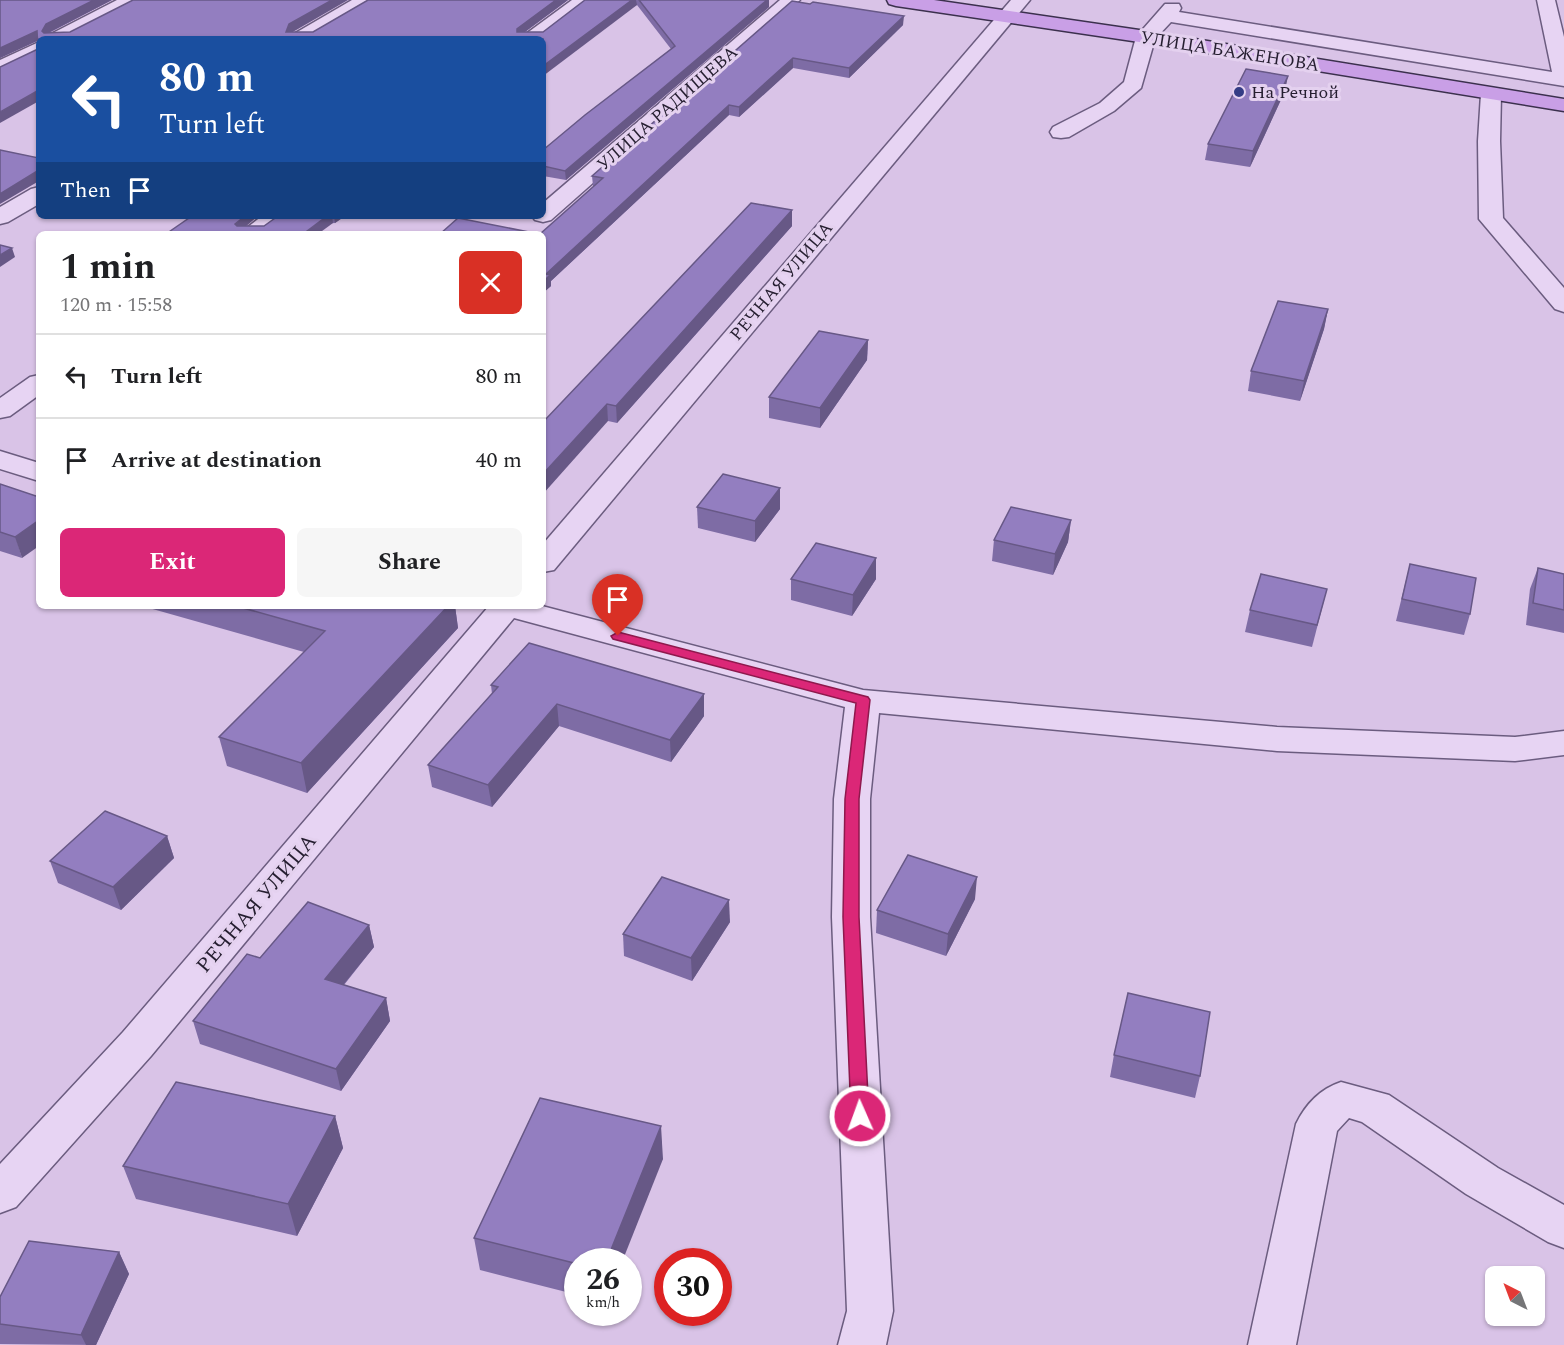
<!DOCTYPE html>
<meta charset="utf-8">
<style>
body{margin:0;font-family:Spectral,serif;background:#f6f6f6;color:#202124;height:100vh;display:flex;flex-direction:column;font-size:22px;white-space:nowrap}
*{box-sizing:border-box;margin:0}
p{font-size:20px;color:#757577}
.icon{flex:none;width:33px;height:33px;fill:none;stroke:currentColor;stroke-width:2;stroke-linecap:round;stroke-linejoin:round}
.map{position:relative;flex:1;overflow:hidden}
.drawer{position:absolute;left:36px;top:231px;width:510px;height:378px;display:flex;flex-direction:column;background:#fff;border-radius:9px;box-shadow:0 2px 4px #0004}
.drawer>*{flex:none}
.hud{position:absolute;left:36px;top:36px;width:510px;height:183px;border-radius:9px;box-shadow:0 2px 4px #0004;background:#1a4fa0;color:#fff;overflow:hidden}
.needle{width:39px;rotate:318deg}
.fabs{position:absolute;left:1485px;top:1266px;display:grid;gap:12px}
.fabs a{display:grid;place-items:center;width:60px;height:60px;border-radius:9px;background:#fff;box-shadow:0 2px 4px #0004;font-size:30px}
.speed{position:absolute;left:564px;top:1248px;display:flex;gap:12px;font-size:30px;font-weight:700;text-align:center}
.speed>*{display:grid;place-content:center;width:78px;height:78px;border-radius:50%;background:#fff;box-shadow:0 2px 4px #0004;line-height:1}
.speed small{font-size:15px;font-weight:400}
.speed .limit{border:9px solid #d22;background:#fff;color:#111}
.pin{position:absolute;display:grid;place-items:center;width:51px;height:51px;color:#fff;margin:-62px -26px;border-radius:50% 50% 50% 0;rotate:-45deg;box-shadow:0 0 6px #0007}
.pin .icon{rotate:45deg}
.me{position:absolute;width:66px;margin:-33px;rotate:358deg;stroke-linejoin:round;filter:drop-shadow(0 0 4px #0008)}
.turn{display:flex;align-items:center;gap:21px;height:126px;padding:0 24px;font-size:27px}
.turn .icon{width:78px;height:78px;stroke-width:2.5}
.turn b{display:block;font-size:42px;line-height:51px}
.then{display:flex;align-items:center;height:57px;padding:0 24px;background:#0003;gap:12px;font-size:22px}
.round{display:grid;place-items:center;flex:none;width:63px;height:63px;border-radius:9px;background:#f6f6f6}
.headline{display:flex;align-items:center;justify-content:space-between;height:102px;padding:0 24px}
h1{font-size:36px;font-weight:700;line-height:45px}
.cta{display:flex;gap:12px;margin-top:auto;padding:12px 24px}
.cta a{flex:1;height:69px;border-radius:9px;background:#db2777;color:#fff;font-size:24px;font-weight:700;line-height:69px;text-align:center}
.cta a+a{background:#f6f6f6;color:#202124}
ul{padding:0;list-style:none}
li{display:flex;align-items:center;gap:18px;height:84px;padding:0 24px;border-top:2px solid #e0e0e0}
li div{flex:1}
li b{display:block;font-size:22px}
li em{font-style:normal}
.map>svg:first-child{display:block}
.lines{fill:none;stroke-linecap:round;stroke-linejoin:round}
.minor-casing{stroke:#6b5c7f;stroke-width:3}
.major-casing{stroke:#3b304d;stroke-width:3}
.minor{fill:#e7d4f3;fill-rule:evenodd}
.major{fill:#c99fe6;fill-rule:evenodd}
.wall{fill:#7e6ca5}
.shaded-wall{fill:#675886}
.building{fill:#937ec0;stroke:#675886;stroke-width:1.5}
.route{fill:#db2777;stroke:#8e194d;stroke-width:1.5}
.poi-dot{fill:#343c85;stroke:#e4d1ef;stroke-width:2}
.labels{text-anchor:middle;stroke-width:6;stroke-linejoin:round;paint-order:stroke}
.far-street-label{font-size:18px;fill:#251e30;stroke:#e4d1ef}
.far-poi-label{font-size:18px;fill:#251e30;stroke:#e4d1ef;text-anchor:start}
.street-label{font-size:21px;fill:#251e30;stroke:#e4d1ef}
</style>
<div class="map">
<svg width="1564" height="1345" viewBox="0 0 1564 1345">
<rect width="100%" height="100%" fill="#d9c3e7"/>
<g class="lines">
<g class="minor-casing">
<g id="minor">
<polygon points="117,0 140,0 138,4 71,39 46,39 49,35"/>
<polygon points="352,0 374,0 372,4 313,39 289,39 292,35"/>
<polygon points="572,0 593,0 542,39 519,39"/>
<polygon points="780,0 800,0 551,220 543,222 535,220 532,216 543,216 543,203"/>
<polygon points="1011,0 1030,0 554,570 543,572 543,544"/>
<polygon points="1537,0 1555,0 1564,37 1564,86 1171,22 1155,39 1141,88 1114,111 1069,137 1061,138 1053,137 1050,132 1053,127 1100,103 1124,82 1136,37 1165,4 1179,4 1181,8 1179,12 1552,72"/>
<polygon points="39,42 39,56 0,74 0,60"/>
<polygon points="1491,88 1498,90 1501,94 1500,141 1503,218 1564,288 1564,312 1555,309 1479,219 1478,141 1481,94 1484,90"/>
<polygon points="39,187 39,204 8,222 0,224 0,207 31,189"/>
<polygon points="262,216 289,216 266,234 239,234"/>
<polygon points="39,375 39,395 10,416 0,418 0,398 30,377"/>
<polygon points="0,451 39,463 39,481 0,469"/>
<polygon points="489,606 542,606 863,690 1277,727 1515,737 1564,731 1564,755 1515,761 1277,751 879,713 870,799 870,917 893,1311 886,1345 838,1345 847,1311 832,917 834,799 845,707 514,618 151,1056 16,1207 0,1213 0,1164 123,1032"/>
<path d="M 1341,1082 L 1389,1095 L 1498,1168 L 1564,1205 L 1564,1248 L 1548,1242 L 1466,1194 L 1362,1122 L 1349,1118 L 1337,1131 L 1296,1345 L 1248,1345 L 1296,1124 C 1305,1105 1320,1089 1341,1082 Z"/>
</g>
</g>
<g class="major-casing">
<polygon id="major" points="887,0 934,0 1146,31 1564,99 1564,111 1146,43 896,6 889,4"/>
</g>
<use href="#minor" class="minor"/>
<use href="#major" class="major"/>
</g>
<g class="wall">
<polygon points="0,0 112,0 49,33 313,32 368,0 568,0 525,32 543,32 585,0 769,0 769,7 566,180 543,176 543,150 671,49 637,5 543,39 39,39 39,101 37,41 0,58"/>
<polygon points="792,1 903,25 849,78 793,68 739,117 729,115 551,281 551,286 543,293 543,234 594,186 593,186 592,176"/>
<polygon points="1285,91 1250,167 1205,160 1208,144"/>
<polygon points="792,210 792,226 617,423 608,421 543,422"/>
<polygon points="278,216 345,216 335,223 166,234 246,226 264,226"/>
<polygon points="1328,309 1324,329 1300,401 1248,391 1251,371"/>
<polygon points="868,340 867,360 820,428 769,418 769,397"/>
<polygon points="0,484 22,558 0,551"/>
<polygon points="780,488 780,509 755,542 698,528 697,507"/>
<polygon points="1071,520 1068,542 1053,575 992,561 994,540"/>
<polygon points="1410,564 1470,614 1464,635 1396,621"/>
<polygon points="1538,568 1564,574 1564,633 1526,625 1530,589"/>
<polygon points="791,579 876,579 852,616 791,600"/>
<polygon points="1327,589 1312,647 1245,632 1250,610"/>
<polygon points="142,606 455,606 458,628 307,793 227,766 219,737 304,652"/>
<polygon points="491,685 704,694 704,716 671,762 559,726 492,807 432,787 428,765 492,694"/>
<polygon points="167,836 174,858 121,910 58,883 50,861"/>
<polygon points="975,899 946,956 876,933 877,910"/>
<polygon points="730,922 692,981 624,956 623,934"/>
<polygon points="369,925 374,947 344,985 386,998 390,1021 341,1091 200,1044 193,1021 260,958"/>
<polygon points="1114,1055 1200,1076 1195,1098 1110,1077"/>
<polygon points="335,1116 343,1148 297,1236 136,1199 123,1166"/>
<polygon points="663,1159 578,1262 578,1295 480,1270 474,1238"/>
<polygon points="119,1252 129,1274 96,1345 0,1344 0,1324"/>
</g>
<g class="shaded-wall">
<polygon points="94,0 112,0 48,33 44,39 42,31 46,24"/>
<polygon points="332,0 348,0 291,33 286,32 289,24"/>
<polygon points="556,0 568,0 518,37 517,29"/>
<polygon points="632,0 636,0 637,5 543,76 543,66"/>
<polygon points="767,0 769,0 769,7 566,180 565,171"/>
<polygon points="904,16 903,25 849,78 849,68"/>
<polygon points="37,31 39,40 0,58 0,48"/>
<polygon points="793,58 793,68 739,117 739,107"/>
<polygon points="1288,76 1285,91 1250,167 1253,151"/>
<polygon points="39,90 39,101 0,123 0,112"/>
<polygon points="729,105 729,115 551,281 551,286 543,293 543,282 546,274"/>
<polygon points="39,170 39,181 0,204 0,194"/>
<polygon points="792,210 792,226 617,423 616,406"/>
<polygon points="245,216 258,216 237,234 235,224"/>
<polygon points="327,216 332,216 333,223 318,234 303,234"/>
<polygon points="334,216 345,216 335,223"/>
<polygon points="12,248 15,257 0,267 0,255"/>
<polygon points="1328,309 1324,329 1300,401 1304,381"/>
<polygon points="868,340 867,360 820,428 820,408"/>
<polygon points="607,404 608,421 543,494 543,474"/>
<polygon points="780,488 780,509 755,542 755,521"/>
<polygon points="39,520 39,546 22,558 15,537"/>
<polygon points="1071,520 1068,542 1053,575 1055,554"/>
<polygon points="876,558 876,579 852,616 853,595"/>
<polygon points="448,606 455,606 458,628 307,793 301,763"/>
<polygon points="704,694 704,716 671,762 670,740"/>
<polygon points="557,704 559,726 492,807 488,785"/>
<polygon points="167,836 174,858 121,910 113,887"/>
<polygon points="977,877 975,899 946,956 948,934"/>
<polygon points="729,900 730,922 692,981 691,958"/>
<polygon points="369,925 374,947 330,1001 325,979"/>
<polygon points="386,998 390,1021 341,1091 336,1069"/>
<polygon points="335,1116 343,1148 297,1236 288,1204"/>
<polygon points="661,1126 663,1159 622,1262 606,1262"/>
<polygon points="119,1252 129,1274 96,1345 86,1345 81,1335"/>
</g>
<g class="building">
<polygon points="0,0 94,0 46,24 42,31 44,33 70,32 133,0 332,0 289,24 286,32 313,32 368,0 556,0 517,29 517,32 543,32 585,0 632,0 543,66 543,39 39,39 39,90 0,112 0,67 38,49 37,31 0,48"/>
<polygon points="639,0 767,0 565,171 543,166 543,150 585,115 675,46"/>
<polygon points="792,1 810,4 813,2 904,16 849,68 793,58 739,107 729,105 546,274 550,275 543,282 543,234 540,234 603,178 592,176"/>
<polygon points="1246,69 1288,76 1253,151 1208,144"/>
<polygon points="0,150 39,158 39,170 0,194"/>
<polygon points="751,203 792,210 616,406 607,404 543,474 543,422"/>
<polygon points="192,216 245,216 235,224 237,226 264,226 278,216 327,216 303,234 166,234"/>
<polygon points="458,218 539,234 440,234"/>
<polygon points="0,245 12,248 0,255"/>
<polygon points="1278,301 1328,309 1304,381 1251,371"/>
<polygon points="819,331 868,340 820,408 769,397"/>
<polygon points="723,474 780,488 755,521 697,507"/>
<polygon points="0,484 39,497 39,520 15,537 0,532"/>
<polygon points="1011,507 1071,520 1055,554 994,540"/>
<polygon points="816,543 876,558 853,595 791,579"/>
<polygon points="1410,564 1476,578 1470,614 1402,599"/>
<polygon points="1538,568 1564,574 1564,610 1533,603"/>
<polygon points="1261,574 1327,589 1317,625 1250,610"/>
<polygon points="236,606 448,606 301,763 219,737 325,631"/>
<polygon points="529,643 704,694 670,740 557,704 488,785 428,765 498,687 491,685"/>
<polygon points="105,811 167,836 113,887 50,861"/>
<polygon points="908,855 977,877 948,934 877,910"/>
<polygon points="662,877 729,900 691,958 623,934"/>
<polygon points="308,902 369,925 325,979 386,998 336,1069 193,1021 247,954 260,958"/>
<polygon points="1128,993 1210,1012 1200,1076 1114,1055"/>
<polygon points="176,1082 335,1116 288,1204 123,1166"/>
<polygon points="540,1098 661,1126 606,1262 578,1262 578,1264 474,1238"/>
<polygon points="29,1241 119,1252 81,1335 0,1324 0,1297"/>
</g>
<polygon class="route" points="618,632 868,697 870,700 859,799 859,917 869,1116 866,1121 860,1123 854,1121 851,1116 843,917 845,799 856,703 613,639 611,636"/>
<circle class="poi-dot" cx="1239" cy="92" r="6"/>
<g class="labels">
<g class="far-street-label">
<text transform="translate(1230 51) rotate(9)" y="6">УЛИЦА БАЖЕНОВА</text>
<text transform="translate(667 108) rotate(-41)" y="6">УЛИЦА РАДИЩЕВА</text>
<text transform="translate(781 281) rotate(-50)" y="6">РЕЧНАЯ УЛИЦА</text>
</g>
<g class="far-poi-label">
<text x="1251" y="98">На Речной</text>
</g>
<g class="street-label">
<text transform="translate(256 903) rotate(-50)" y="7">РЕЧНАЯ УЛИЦА</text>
</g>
</g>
</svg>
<div class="fabs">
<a><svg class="needle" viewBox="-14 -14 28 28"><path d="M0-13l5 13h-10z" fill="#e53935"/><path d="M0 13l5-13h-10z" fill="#757577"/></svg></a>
</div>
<div class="speed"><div>26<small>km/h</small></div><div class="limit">30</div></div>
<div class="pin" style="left:618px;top:636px;background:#d93025"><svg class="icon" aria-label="arrive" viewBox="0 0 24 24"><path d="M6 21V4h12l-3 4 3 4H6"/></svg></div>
<svg class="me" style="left:860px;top:1116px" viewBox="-20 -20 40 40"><circle r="17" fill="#db2777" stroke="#fff" stroke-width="3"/><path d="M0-11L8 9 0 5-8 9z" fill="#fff"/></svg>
<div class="hud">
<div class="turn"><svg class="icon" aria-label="left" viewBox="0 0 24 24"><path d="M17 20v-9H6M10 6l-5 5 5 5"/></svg><div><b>80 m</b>Turn left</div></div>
<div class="then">Then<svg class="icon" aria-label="arrive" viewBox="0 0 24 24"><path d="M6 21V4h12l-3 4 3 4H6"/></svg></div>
</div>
<section class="drawer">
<div class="headline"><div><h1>1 min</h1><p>120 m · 15:58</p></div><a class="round" style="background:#d93025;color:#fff"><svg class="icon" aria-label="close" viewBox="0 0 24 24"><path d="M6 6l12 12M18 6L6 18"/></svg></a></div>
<ul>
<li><svg class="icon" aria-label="left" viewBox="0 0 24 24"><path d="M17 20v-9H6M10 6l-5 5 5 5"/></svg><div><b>Turn left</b></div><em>80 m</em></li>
<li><svg class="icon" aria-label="arrive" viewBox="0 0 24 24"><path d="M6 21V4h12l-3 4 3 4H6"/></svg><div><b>Arrive at destination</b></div><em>40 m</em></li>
</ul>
<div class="cta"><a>Exit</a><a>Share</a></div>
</section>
</div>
